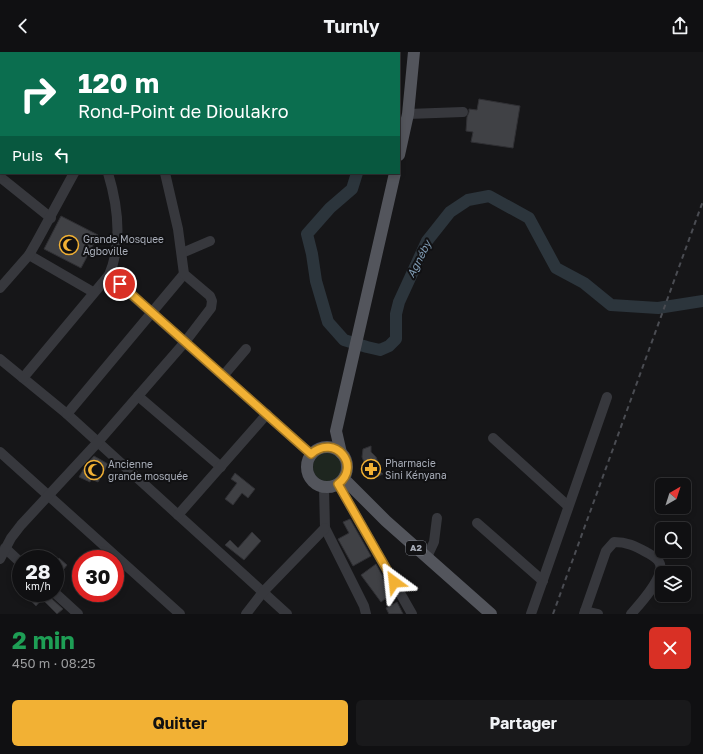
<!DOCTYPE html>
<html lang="fr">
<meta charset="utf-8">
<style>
body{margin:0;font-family:"Golos Text",sans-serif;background:#19191b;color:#f1f3f6;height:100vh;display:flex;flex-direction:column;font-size:15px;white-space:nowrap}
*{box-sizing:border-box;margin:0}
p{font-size:13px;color:#9c9d9f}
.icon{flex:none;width:22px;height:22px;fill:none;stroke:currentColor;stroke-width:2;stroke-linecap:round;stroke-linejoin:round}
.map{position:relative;height:562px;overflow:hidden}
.panel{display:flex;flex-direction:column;background:#101012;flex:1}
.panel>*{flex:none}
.top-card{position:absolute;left:0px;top:0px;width:400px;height:122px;box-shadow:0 2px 6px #0003,0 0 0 1px #303032;background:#0b6e4f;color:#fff;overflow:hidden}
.needle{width:26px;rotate:39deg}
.fabs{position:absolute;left:655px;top:426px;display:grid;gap:8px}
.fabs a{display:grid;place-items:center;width:36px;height:36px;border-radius:6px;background:#101012;box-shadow:0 2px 6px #0003,0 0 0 1px #303032;font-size:20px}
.speed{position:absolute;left:12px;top:498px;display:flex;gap:8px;font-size:20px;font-weight:700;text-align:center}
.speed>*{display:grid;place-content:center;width:52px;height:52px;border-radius:50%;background:#101012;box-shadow:0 2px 6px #0003,0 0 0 1px #303032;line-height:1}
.speed small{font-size:10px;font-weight:400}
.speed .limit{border:6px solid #d22;background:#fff;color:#111}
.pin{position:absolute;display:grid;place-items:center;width:34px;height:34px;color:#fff;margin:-17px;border:2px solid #fff;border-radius:50%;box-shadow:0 1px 4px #0007}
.me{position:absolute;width:44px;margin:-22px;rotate:330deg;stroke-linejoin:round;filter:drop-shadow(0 0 3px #0008)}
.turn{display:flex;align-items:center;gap:14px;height:84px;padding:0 12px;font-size:18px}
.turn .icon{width:52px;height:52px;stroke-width:2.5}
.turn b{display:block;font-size:28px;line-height:34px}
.then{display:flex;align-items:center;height:38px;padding:0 12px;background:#0003;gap:8px;font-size:15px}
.round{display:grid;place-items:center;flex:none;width:42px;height:42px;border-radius:6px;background:#19191b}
.headline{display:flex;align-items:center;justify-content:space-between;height:68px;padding:0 12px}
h1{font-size:24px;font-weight:700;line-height:30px;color:#1e9e55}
.primary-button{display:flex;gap:8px;margin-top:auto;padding:8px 12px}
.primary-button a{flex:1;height:46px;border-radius:6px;background:#f2b134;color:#111;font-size:16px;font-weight:700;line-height:46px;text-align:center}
.primary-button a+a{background:#19191b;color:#f1f3f6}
header{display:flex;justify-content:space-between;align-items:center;height:52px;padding:0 12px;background:#101012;font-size:18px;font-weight:700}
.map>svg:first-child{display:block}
.green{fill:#1e261f}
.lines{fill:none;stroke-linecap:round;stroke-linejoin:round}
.river{stroke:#2c353c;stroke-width:12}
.building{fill:#404145;stroke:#303034}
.minor{stroke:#37383d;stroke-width:10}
.major{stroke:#53555c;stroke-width:12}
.rail{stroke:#4a4c52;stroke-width:2;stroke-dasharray:5 4;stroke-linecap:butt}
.route-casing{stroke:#9d7322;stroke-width:10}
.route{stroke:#f2b134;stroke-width:7}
.labels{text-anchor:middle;stroke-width:4;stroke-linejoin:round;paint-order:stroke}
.shield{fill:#111113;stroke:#7b7e86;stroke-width:1}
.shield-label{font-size:9px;font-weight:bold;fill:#a8adb8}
.poi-label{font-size:10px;fill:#a8adb8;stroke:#111113;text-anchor:start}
.water-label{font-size:11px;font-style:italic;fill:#7f9bb3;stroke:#111113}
</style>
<header><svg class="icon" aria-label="back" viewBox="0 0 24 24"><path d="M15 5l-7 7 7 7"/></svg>Turnly<svg class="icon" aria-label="share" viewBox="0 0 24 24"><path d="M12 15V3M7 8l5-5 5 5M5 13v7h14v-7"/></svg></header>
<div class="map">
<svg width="703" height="562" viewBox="0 0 703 562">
<rect width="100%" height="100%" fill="#161618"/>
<circle class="green" cx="327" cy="415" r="14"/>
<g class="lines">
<g class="river">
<polyline points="276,0 276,1"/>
<polyline points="357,121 352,137 330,156 307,182 312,202 316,229 328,270 344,288 367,295 380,298 389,294 396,287 396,262 399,250 427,189 450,160 468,148 489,144 529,166 556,216 584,231 611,253 658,256 703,249"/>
</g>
</g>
<g class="building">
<polygon points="479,47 520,54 513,96 471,90 473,80 466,79 467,65 469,60 469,57 477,58"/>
<polygon points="61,164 98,183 91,197 95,199 93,203 89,201 81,216 44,197"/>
<polygon points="371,394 371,400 376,405 380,415 377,417 383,422 374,426 368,420 362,405 363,397"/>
<polygon points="94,404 108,412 98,430 91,427 90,430 79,425 86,413"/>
<polygon points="235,421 255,437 248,446 242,441 233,453 225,447 237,431 231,427"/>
<polygon points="350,467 371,504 353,514 338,487 349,481 343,470"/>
<polygon points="252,480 261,489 244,508 225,493 230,488 238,496"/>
<polygon points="59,506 67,513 60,522 55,518 55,512"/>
<polygon points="376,512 383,525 382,526 393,541 381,550 361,523"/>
<polygon points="36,541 48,541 51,546 63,557 57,562 42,547 36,554 30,548"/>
<polygon points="397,550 403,562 389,562 386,556"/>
</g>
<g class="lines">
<g class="minor">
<polyline points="13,0 14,1"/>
<polyline points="0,45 1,45"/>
<polyline points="408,62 463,60"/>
<polyline points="0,71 1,70"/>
<polyline points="0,125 51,166"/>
<polyline points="182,201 210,189"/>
<polyline points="29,203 93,240"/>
<polyline points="109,223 311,402"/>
<polyline points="0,236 29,203 37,189 74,121"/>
<polyline points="0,307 67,362 287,562"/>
<polyline points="223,324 246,297"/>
<path d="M 23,326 L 109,223 C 123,190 118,154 108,121"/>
<polyline points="138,344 221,415"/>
<polyline points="67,362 184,222"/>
<polyline points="493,386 568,454"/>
<polyline points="0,400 180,562"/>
<polyline points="338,432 412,562"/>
<polyline points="324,436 325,476 364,554 366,562"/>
<polyline points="178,463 267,362"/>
<polyline points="477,471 543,529"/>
<polyline points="5,496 21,511"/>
<polyline points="427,505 434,490 437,466"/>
<polyline points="0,507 11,486 21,473 98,390 185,290 211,256 212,249 210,244 184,222 178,177 165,121"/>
<polyline points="55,541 78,562"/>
<polyline points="585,559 598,562"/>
<polyline points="246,562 263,540 325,476"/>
<polyline points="531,562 607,345"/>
<path d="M 584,562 L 606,499 L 614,490 C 627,490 635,494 646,500 C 651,503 658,506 660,512 C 664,526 640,552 631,562"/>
</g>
<g class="major">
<polyline points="399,103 408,62 414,0"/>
<circle cx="327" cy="415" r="20"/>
<polyline points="341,401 336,379 395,121"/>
<polyline points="344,427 386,469 491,562"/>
</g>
<polyline class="rail" points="553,562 703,149"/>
</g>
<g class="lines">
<g class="route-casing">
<path id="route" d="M 120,232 L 311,402 C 335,381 362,414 338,432 L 394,530"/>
</g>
<use href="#route" class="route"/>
</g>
<defs>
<g id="mosque-ring" transform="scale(1)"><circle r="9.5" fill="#111113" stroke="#f2b134" stroke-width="1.5"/><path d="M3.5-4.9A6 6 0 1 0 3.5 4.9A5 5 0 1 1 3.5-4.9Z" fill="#f2b134"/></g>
<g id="pharmacy-ring" transform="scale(1)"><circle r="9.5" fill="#111113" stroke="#f2b134" stroke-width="1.5"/><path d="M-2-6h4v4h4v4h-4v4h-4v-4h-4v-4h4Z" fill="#f2b134"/></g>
</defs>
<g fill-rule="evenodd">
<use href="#mosque-ring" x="69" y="193"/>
<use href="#pharmacy-ring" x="371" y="417"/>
<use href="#mosque-ring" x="94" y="418"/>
</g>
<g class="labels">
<rect class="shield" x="406" y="489" width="20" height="14" rx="3"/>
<g class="shield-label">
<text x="416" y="499">A2</text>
</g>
<g class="poi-label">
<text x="83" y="191">Grande Mosquee<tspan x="83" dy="12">Agboville</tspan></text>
<text x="385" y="415">Pharmacie<tspan x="385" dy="12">Sini Kényana</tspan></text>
<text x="108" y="416">Ancienne<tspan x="108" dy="12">grande mosquée</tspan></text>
</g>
<g class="water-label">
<text transform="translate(419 207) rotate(-63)" y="4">Agnéby</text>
</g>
</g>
</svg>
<div class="fabs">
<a><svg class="needle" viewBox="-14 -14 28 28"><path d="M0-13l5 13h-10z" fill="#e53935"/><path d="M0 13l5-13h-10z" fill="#9c9d9f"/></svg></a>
<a><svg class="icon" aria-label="search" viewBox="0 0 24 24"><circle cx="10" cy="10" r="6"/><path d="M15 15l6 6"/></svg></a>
<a><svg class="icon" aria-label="layers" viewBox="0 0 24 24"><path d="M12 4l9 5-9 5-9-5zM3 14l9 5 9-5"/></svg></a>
</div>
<div class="speed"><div>28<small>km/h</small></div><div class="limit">30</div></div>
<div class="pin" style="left:120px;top:232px;background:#d93025"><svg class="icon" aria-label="arrive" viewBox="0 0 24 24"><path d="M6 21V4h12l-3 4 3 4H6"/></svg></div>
<svg class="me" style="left:394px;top:530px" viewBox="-20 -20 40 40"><path d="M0-17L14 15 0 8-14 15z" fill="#f2b134" stroke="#fff" stroke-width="4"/></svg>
<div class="top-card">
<div class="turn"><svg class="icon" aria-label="right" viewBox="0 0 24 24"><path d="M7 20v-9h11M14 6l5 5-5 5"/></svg><div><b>120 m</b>Rond-Point de Dioulakro</div></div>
<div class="then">Puis<svg class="icon" aria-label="left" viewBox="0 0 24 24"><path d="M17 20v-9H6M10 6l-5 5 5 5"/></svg></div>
</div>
</div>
<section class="panel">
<div class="headline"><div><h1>2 min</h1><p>450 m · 08:25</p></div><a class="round" style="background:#d93025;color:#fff"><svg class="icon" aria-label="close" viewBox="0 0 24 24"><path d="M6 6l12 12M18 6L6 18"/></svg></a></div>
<div class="primary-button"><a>Quitter</a><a>Partager</a></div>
</section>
